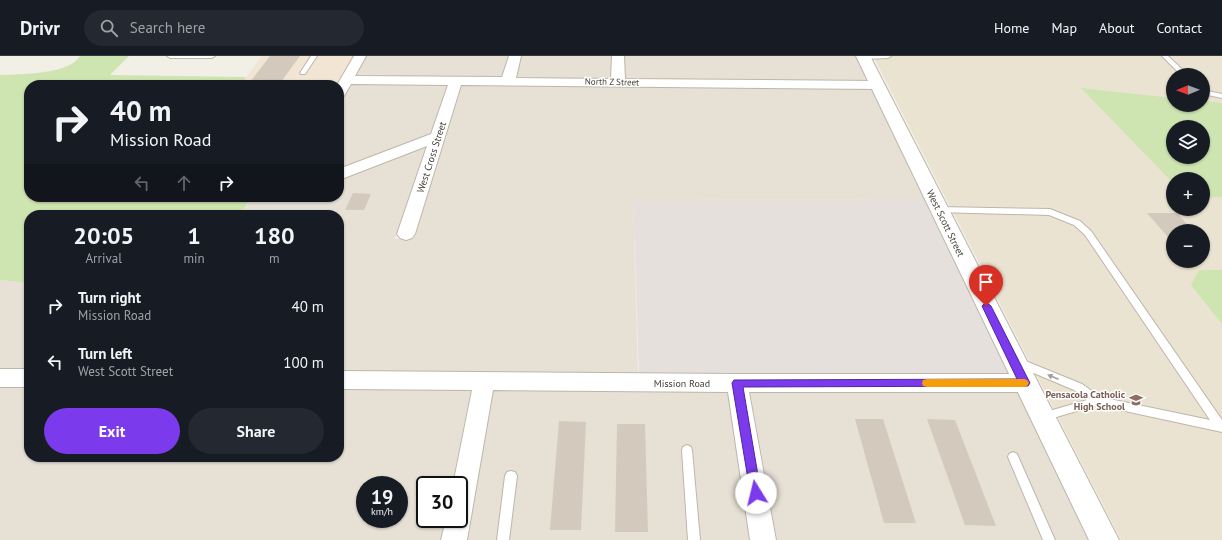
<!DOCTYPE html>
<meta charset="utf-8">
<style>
body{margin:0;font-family:"PT Sans",sans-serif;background:#242831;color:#f1f3f6;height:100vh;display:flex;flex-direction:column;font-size:15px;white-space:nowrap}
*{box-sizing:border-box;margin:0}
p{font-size:13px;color:#9ea1a6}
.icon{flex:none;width:22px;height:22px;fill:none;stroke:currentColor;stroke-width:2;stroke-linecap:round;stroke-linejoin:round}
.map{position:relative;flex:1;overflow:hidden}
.details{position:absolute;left:24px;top:154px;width:320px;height:252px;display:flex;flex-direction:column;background:#171b24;border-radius:16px;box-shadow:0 1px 3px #0004}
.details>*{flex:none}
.top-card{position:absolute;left:24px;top:24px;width:320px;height:122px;border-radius:16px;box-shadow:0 1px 3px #0004;background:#171b24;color:#f1f3f6;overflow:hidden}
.needle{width:26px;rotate:269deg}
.controls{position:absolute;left:1166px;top:12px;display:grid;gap:8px}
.controls a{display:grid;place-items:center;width:44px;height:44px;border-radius:50%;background:#171b24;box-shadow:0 1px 3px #0004;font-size:20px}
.speed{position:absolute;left:356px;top:420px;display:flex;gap:8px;font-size:20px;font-weight:700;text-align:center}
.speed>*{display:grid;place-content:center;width:52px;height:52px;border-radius:50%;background:#171b24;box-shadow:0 1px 3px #0004;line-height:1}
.speed small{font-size:10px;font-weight:400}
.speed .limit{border:2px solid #111;border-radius:6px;background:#fff;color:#111}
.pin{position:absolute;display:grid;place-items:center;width:34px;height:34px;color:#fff;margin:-41px -17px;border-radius:50% 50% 50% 0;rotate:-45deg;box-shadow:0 0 4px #0007}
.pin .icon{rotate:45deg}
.me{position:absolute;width:44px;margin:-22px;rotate:351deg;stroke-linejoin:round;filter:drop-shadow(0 0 3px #0008)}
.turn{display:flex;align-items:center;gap:14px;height:84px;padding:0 20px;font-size:18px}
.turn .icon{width:52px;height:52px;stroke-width:2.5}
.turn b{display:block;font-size:28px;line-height:34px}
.lanes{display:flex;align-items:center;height:38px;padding:0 20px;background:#0003;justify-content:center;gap:20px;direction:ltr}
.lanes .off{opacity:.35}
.eta{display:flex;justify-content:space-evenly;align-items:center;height:68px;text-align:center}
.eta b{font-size:24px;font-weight:600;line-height:28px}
.button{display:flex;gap:8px;margin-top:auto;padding:8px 20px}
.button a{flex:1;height:46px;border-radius:24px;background:#7c3aed;color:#fff;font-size:16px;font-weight:600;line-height:46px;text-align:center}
.button a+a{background:#242831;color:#f1f3f6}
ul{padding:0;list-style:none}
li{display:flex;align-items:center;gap:12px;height:56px;padding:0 20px}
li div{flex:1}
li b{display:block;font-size:15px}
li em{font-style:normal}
header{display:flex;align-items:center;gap:24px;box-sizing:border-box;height:56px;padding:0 20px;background:#171b24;border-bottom:1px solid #363941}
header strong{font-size:19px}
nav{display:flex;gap:22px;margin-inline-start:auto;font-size:14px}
.search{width:280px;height:36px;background:#242831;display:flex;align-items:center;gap:10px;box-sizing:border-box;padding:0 14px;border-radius:22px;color:#9ea1a6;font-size:15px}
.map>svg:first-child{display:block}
.residential{fill:#e6e0d5;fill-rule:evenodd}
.commercial{fill:#f3e5d3}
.industrial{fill:#e5e0db}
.education{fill:#ebe3d1;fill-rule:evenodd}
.green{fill:#cee5b1;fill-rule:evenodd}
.building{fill:#d3cabd}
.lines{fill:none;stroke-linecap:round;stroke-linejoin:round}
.service-casing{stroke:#bdb6aa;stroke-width:2}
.minor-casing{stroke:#bdb6aa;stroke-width:2}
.tertiary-casing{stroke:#bdb6aa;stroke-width:2}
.service{fill:#fff;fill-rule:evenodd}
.minor{fill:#fff;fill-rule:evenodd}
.tertiary{fill:#fff;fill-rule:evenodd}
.oneway{fill:#a29f9a}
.route{fill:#7c3aed;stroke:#51269a}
.slow{fill:#f59e0b}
.labels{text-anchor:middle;stroke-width:3;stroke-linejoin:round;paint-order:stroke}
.far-street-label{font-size:9px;fill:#453f36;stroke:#fff}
.street-label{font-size:10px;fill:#453f36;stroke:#fff}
.education-label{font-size:10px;font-weight:bold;fill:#785e54;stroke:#fff;text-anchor:end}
</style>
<header>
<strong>Drivr</strong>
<div class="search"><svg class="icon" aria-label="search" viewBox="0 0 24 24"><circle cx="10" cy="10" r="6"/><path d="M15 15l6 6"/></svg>Search here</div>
<nav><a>Home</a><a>Map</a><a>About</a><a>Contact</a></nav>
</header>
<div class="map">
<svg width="1222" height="484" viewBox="0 0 1222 484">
<rect width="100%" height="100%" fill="#f2efe7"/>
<g class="residential">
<polygon points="366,0 509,0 503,22 355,21"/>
<polygon points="521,0 611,0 611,23 516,22"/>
<polygon points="624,0 856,0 869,25 625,23"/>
<polygon points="351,27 448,27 430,79 339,114 339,50"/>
<polygon points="462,27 872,31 926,143 633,144 638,319 339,317 339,159 239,159 252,141 339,141 339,123 427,89 395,183 413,183 445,82 448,81 445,79"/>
<polygon points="0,224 29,227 29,314 0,314"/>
<path d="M 0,330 L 29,330 L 29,401 L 339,401 L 339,332 L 471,333 L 452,429 L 425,429 L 425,463 L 445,463 L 441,484 L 0,484 ZM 365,429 L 399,429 L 399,463 L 365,463 Z"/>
<polygon points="493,334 728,335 751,484 468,484"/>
<polygon points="750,335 1017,335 1091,484 777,484"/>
</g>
<polygon class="commercial" points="262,0 353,0 337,29 240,29"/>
<polygon class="industrial" points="926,143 1010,319 639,319 633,144"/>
<path class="education" d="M 873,0 L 1222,0 L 1222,484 L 1121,484 ZM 1173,19 L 1203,19 L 1203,49 L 1173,49 ZM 1173,71 L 1203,71 L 1203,101 L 1173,101 ZM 1173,123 L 1203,123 L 1203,153 L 1173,153 ZM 1173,175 L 1203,175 L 1203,205 L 1173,205 Z"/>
<g class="green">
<path d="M 80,0 L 129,0 L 110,19 L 246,21 L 240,29 L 29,29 L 29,141 L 252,141 L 239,159 L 29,159 L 29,227 L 0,224 L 0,19 C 20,18 69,19 80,0 Z"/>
<path d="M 1081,32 L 1173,42 L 1173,49 L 1203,49 L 1203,45 L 1222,47 L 1222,141 L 1203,141 L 1203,123 L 1173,123 L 1173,127 ZM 1173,71 L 1203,71 L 1203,101 L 1173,101 Z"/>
<polygon points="1199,214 1222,214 1222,268 1191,229"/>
</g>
<g class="building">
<polygon points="270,0 300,0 281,26 250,26"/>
<polygon points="353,137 371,138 364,154 345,154"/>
<polygon points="1147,157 1177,157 1193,175 1173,175 1173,187"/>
<polygon points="855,363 883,363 916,467 884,467"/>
<polygon points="927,363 955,364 996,470 965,469"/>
<polygon points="559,365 586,366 581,474 550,474"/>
<polygon points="617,368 645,368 648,476 615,476"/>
</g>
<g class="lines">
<g class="service-casing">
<g id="service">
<polygon points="167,0 215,0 212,2 170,2"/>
<polygon points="311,0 317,0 305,18 301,18 300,17"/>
<polygon points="861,0 891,0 888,2 863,3 861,2"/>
<polygon points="1162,0 1168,0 1188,19 1181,19"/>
<polygon points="1203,34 1222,38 1222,42 1203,38"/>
<polygon points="939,151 1050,153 1080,165 1091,175 1222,364 1222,376 1097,349 1043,365 1039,364 1038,361 1039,358 1087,344 1074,334 1017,310 1015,307 1017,304 1020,303 1023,304 1082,328 1100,341 1210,364 1085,179 1074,169 1049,159 936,156 935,154"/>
<polygon points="687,389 691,391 692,394 700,484 688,484 682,394 683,391"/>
<polygon points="1013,396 1017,398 1055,484 1043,484 1008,401 1009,398"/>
<polygon points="511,415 515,416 517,420 509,484 497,484 505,420 507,416"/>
</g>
</g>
<g class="minor-casing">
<g id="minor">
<polygon points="354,0 366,0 355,20 502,21 509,0 521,0 516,22 611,23 612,0 624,0 625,23 877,25 882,26 884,29 882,32 877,33 461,29 415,178 412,182 406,184 400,182 397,178 427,90 339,124 339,113 431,78 448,29 351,28 344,40 339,41 339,29 337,29"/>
<rect x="0" y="313" width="29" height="18"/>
<polygon points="339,315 737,318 1024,318 1032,321 1035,327 1032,333 1024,336 749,336 776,484 750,484 728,336 493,334 467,484 441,484 446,463 459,463 459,429 453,429 472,334 339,333"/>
</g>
</g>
<g class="tertiary-casing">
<polygon id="tertiary" points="856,0 870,0 1119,484 1089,484"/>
</g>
<use href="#service" class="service"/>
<use href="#minor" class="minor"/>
<use href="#tertiary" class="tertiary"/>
</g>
<defs><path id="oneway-solid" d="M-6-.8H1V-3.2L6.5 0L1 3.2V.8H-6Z"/></defs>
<use class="oneway" href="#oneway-solid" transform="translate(1053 321) rotate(-157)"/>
<polygon class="route" points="986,246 991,250 1030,327 1028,330 743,331 761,437 760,441 756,442 751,441 732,327 734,324 1017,323 982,250"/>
<polygon class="slow" points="927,323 1024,323 1027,324 1029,327 1027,330 1024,331 927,331 923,330 922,327 923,324"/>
<defs>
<g id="school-bare" transform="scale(1.08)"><path d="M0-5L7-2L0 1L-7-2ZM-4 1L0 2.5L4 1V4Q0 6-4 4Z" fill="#8d6e63" stroke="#fff" stroke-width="2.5" paint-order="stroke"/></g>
</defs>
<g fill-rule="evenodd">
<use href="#school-bare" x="1136" y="344"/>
</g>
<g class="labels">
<g class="far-street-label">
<text transform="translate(612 26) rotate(1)" y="3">North Z Street</text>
</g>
<g class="street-label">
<text transform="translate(431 101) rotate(-72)" y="4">West Cross Street</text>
<text transform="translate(946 167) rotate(64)" y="4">West Scott Street</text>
<text x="682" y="331">Mission Road</text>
</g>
<g class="education-label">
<text x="1125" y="342">Pensacola Catholic<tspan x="1125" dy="12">High School</tspan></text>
</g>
</g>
</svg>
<div class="controls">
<a><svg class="needle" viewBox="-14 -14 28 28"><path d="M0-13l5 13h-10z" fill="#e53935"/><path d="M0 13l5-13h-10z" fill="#9ea1a6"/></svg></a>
<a><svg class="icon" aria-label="layers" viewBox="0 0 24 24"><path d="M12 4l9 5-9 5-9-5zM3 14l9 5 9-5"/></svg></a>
<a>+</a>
<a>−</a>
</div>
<div class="speed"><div>19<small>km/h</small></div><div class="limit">30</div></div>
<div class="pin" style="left:986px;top:250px;background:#d93025"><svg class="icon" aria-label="arrive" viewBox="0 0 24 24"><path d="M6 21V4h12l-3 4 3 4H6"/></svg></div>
<svg class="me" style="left:756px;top:437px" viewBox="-20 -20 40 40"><circle r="19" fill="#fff"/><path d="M0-13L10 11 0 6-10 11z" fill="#7c3aed"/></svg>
<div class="top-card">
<div class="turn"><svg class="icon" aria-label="right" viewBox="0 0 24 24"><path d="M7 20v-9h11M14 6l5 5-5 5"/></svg><div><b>40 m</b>Mission Road</div></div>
<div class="lanes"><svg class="icon off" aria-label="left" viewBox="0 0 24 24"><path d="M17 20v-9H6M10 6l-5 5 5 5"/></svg><svg class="icon off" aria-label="ahead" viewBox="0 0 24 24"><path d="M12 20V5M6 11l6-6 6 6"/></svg><svg class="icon" aria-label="right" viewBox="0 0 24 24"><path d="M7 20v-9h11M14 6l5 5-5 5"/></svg></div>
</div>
<section class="details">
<div class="eta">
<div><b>20:05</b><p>Arrival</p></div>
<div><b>1</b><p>min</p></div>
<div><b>180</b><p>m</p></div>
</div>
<ul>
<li><svg class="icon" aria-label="right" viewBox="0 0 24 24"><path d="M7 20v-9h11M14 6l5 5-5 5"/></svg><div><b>Turn right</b><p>Mission Road</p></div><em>40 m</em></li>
<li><svg class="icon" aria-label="left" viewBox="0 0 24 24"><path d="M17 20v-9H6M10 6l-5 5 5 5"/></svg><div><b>Turn left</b><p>West Scott Street</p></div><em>100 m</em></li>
</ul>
<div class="button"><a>Exit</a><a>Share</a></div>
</section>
</div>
